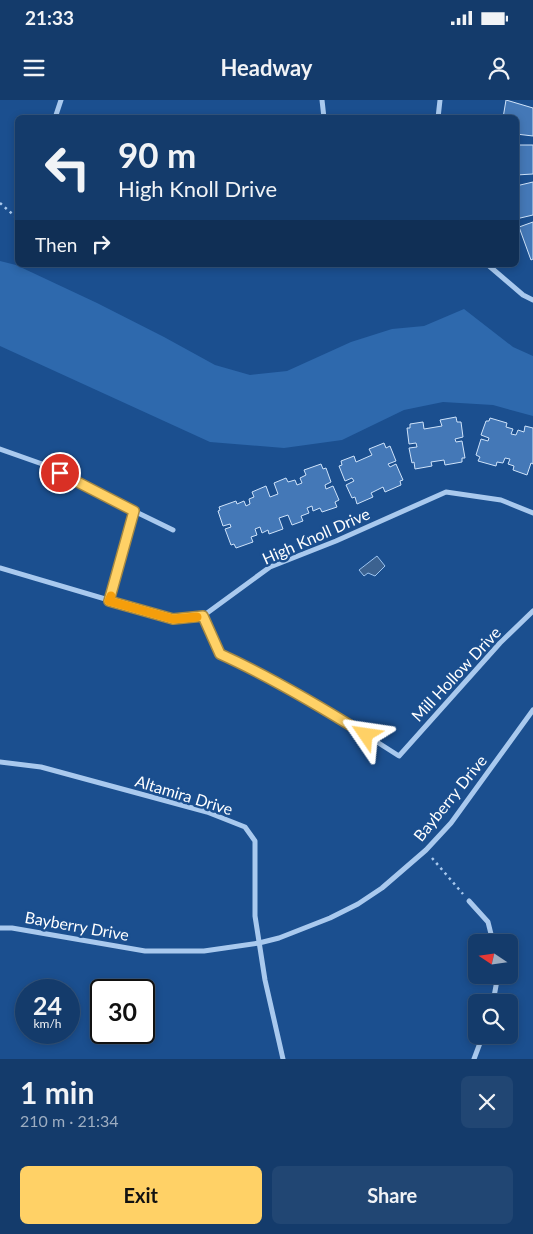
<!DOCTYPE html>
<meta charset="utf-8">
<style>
body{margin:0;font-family:Lato,sans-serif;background:#214673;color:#f1f3f6;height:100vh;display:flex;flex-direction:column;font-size:19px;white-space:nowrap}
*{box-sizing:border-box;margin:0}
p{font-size:16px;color:#9dadc1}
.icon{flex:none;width:28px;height:28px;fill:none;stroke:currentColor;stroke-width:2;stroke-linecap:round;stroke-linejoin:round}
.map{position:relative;height:959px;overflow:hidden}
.side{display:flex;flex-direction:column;background:#143b6b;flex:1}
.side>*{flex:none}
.guide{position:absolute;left:15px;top:15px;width:504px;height:152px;border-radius:8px;box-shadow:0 2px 8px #0003,0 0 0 1px #33557e;background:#143b6b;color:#f1f3f6;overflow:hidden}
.needle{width:32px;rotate:283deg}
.controls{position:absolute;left:468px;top:834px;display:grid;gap:10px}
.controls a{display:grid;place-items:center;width:50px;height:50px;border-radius:8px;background:#143b6b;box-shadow:0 2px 8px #0003,0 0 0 1px #33557e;font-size:25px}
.speed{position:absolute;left:15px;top:879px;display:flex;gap:10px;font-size:25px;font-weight:700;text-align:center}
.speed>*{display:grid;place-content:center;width:65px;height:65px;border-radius:50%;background:#143b6b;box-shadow:0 2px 8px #0003,0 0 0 1px #33557e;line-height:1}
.speed small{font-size:12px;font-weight:400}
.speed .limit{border:2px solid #111;border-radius:8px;background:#fff;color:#111}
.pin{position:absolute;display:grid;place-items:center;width:42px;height:42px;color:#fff;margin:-21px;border:2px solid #fff;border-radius:50%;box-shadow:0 1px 5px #0007}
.me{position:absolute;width:55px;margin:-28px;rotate:302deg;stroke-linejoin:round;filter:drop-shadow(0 0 4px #0008)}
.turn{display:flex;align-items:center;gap:18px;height:105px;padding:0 20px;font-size:22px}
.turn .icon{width:65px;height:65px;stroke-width:2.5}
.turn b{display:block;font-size:35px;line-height:42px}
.then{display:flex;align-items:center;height:48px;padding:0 20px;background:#0003;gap:10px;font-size:19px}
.round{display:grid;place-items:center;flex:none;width:52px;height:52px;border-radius:8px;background:#214673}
.headline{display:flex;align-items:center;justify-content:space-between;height:85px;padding:0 20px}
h1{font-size:30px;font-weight:700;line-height:38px}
.cta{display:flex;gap:10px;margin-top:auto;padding:10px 20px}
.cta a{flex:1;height:58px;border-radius:8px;background:#ffd166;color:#111;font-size:20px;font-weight:700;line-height:58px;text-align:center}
.cta a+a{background:#214673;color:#f1f3f6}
.status{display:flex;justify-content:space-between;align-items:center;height:35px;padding:0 25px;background:#143b6b;direction:ltr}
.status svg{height:14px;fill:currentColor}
header{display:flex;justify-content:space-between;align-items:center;height:65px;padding:0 20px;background:#143b6b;font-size:22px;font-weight:700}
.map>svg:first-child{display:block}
.green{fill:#2e69ad}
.water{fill:#3c6290;stroke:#9cc4f0}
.building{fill:#4478b7;stroke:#cfe3fa}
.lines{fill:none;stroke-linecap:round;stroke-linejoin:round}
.path{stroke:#a9c9ee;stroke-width:2.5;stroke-dasharray:2.5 4;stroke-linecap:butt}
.minor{stroke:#a9c9ee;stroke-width:5}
.route-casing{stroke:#a68842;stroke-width:12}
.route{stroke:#ffd166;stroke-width:9}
.slow{stroke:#f59e0b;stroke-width:9}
.labels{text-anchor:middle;stroke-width:5;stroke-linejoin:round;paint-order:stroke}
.street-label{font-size:16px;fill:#fff;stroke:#1b4f8f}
</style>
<div class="status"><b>21:33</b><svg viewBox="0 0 49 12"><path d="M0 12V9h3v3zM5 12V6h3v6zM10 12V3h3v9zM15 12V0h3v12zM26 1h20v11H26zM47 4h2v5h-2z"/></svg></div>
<header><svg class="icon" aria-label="menu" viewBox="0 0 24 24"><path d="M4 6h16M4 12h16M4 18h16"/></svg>Headway<svg class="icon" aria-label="person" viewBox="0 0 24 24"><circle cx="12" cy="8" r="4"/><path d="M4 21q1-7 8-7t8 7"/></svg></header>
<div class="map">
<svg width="533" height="959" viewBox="0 0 533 959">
<rect width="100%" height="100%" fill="#1b4f8f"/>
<polygon class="green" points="0,161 16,165 97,203 164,237 215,265 250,275 287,271 351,242 392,229 424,226 464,209 513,247 533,256 533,316 493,305 443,302 404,310 342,340 284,348 210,342 0,246"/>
<polygon class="water" points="377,456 385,466 375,476 368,473 364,476 359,470"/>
<g class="building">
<polygon points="506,0 533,8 533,36 516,34 516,18 503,18"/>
<polygon points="516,45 533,45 533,74 516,75"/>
<polygon points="533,82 533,115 516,119 516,86"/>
<polygon points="533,122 533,159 531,160 519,127"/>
<polygon points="456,317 457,322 461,322 463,337 455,339 456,342 462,341 465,358 462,358 462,362 445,365 444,360 431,362 432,366 415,369 414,362 412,363 409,348 417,347 416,343 409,344 407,328 410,328 410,324 423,322 424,329 442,326 440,320"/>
<polygon points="490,318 507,323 506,327 513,329 511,334 516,335 518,330 524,332 525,326 533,328 533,364 531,363 527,375 513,370 514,366 508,364 510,359 505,358 503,363 497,362 496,366 478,361 480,357 476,355 481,339 488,341 489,338 481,335 486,321 489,321"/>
<polygon points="384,343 386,348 390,346 396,361 388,364 390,367 396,364 403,380 400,381 401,385 385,392 383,387 371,393 373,397 357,404 355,397 352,398 346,385 354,381 352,378 345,381 339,366 342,365 341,361 354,356 356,362 372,355 369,349"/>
<polygon points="321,364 323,369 326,368 331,382 325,385 326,389 333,386 339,400 335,402 337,407 322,412 320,408 313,411 312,406 307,408 309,413 301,416 303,421 292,425 288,415 279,418 283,429 269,434 268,430 262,433 260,427 255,429 257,435 251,437 253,442 236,448 234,444 231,445 225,429 231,427 230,424 223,426 218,411 220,410 219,407 236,401 237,404 244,401 246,406 250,404 249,399 254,397 252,392 266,386 270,397 278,394 274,383 286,378 288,382 295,380 297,385 302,383 300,378 306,375 304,370"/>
</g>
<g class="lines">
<g class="path">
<polyline points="0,103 18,119"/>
<polyline points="432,758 463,794"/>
</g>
<g class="minor">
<polyline points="322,0 324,18"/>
<polyline points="55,18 61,0"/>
<polyline points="438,18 440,0"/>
<polyline points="488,165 523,195 533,200"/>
<polyline points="0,349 45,365 134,411 109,501"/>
<polyline points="134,411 173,430"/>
<polyline points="0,468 173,519 203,516 270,467 336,441 446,392 501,400 533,413"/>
<polyline points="203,516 220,554 250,568 316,603 399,656 500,543 533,511"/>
<polyline points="0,662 41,667 207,712 245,727 255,741 255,816 265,880 283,959"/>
<polyline points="469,801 488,822 493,842"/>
<polyline points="0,828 12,828 145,851 204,851 259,843 279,838 330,818 358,804 382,788 426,750 451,723 533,610"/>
<polyline points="493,902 498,875"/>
<polyline points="474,959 483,935"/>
</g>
</g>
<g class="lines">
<g class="route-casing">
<path id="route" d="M 60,373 L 134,411 L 109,501 L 173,519 L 203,516 L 220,554 C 271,577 318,605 366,635"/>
</g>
<use href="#route" class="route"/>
<polyline class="slow" points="111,496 109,501 173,519 197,517"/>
</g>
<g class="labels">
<g class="street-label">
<text transform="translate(316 436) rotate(-24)" y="6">High Knoll Drive</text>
<text transform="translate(456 574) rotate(-47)" y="6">Mill Hollow Drive</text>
<text transform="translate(184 695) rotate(17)" y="6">Altamira Drive</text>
<text transform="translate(450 698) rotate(-51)" y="6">Bayberry Drive</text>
<text transform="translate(77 826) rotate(10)" y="6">Bayberry Drive</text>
</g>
</g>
</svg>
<div class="controls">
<a><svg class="needle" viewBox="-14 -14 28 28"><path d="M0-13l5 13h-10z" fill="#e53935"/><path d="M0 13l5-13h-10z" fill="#9dadc1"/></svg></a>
<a><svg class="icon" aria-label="search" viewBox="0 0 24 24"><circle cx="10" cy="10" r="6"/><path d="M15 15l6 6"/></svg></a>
</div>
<div class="speed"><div>24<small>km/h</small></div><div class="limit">30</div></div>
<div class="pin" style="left:60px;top:373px;background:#d93025"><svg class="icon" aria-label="arrive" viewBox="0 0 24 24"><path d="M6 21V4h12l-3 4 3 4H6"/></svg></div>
<svg class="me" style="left:366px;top:635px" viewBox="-20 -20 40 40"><path d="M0-17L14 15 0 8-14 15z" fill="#ffd166" stroke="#fff" stroke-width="4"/></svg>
<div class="guide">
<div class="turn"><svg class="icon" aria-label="left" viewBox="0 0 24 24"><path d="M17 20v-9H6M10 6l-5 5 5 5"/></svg><div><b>90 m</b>High Knoll Drive</div></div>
<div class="then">Then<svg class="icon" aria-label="right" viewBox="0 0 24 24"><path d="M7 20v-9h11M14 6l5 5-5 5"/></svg></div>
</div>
</div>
<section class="side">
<div class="headline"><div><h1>1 min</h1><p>210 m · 21:34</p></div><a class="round"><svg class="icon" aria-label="close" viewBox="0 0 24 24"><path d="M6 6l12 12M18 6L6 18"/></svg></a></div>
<div class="cta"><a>Exit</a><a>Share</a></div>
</section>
